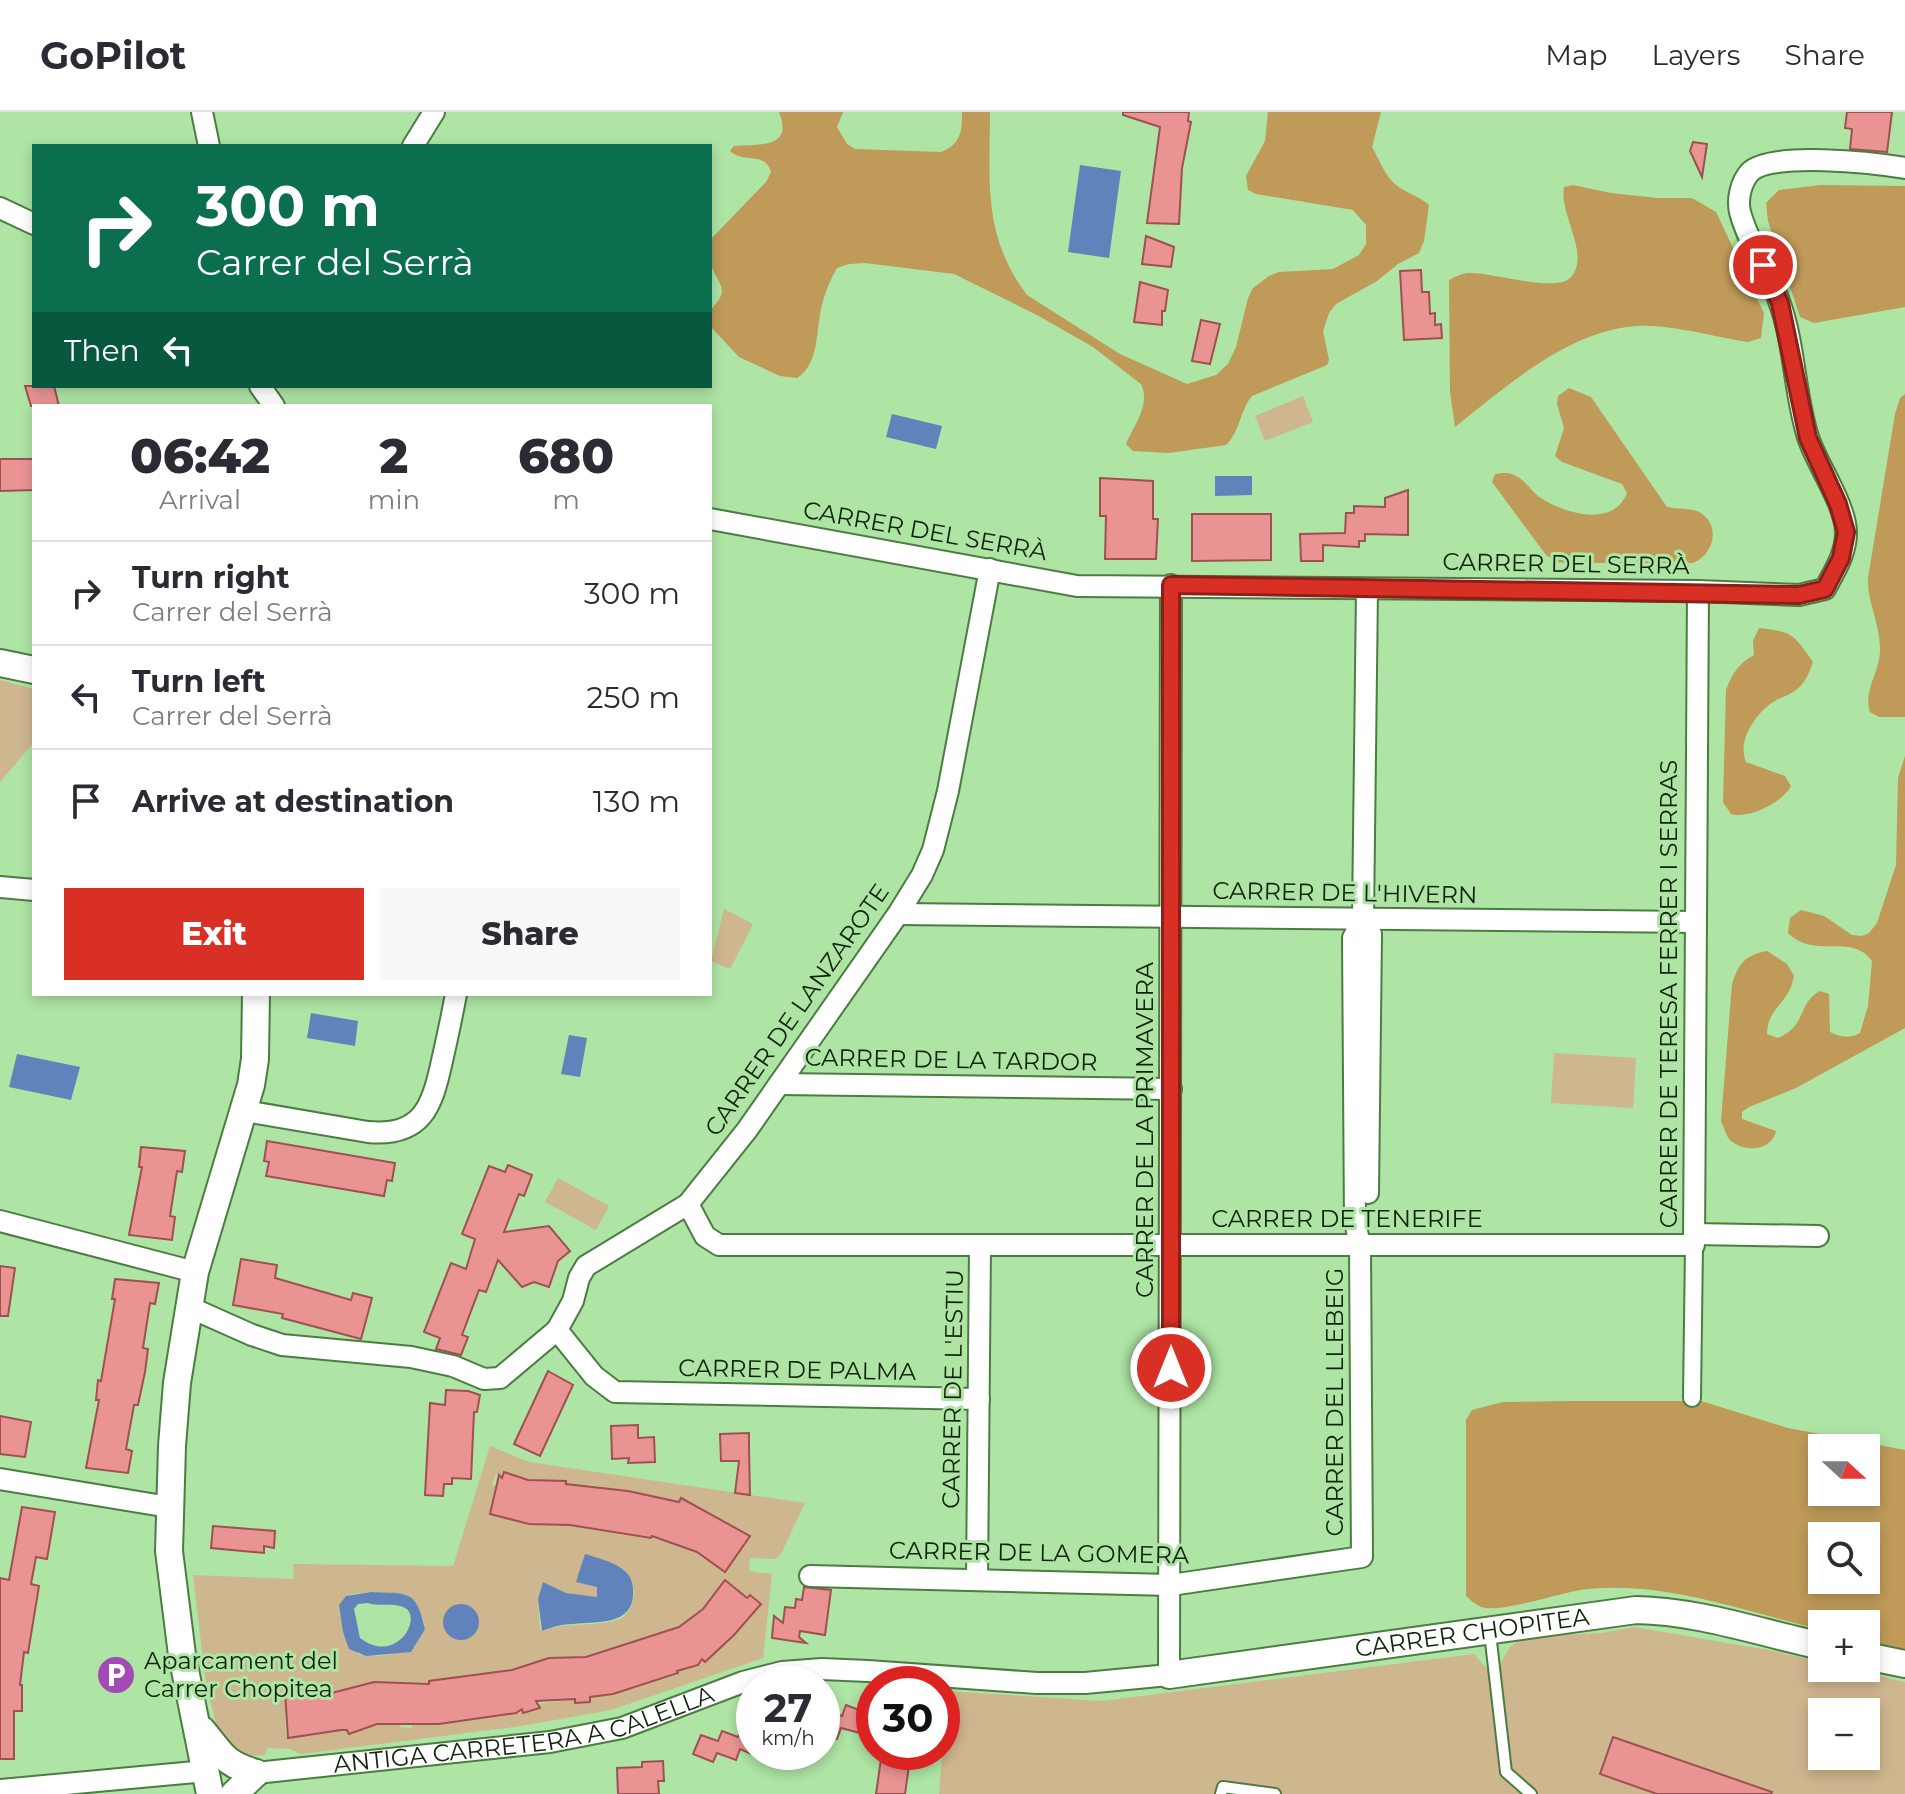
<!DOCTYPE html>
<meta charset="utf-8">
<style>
body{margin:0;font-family:Montserrat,sans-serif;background:#f7f7f7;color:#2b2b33;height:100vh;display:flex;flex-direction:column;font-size:30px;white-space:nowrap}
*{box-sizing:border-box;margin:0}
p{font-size:26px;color:#7c7c81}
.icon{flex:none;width:44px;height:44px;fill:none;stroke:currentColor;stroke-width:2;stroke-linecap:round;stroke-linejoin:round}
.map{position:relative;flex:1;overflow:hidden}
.details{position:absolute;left:32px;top:292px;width:680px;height:592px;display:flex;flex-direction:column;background:#fff;border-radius:0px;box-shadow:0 4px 12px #0003}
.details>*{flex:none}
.hud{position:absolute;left:32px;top:32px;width:680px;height:244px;border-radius:0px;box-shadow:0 4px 12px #0003;background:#0b6e4f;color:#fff;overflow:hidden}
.needle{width:52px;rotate:111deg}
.fabs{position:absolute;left:1808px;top:1322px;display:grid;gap:16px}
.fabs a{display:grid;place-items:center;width:72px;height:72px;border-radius:0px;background:#fff;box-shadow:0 4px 12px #0003;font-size:40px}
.speed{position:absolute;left:736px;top:1554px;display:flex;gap:16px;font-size:40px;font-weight:700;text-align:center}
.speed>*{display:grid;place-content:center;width:104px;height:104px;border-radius:50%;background:#fff;box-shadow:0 4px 12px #0003;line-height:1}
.speed small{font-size:20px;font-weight:400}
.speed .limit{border:12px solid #d22;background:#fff;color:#111}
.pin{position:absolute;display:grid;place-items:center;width:68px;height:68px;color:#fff;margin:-34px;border:4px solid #fff;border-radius:50%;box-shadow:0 2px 8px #0007}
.me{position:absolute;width:88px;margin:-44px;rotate:0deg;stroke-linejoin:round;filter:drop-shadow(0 0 6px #0008)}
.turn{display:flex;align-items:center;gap:28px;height:168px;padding:0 32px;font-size:36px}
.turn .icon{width:104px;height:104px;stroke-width:2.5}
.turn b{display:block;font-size:56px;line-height:68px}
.then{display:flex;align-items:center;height:76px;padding:0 32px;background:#0003;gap:16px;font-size:30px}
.eta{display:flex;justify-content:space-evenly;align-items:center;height:136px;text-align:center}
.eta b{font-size:48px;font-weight:800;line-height:56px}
.action{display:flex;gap:16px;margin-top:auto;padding:16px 32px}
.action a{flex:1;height:92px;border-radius:0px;background:#d93025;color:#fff;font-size:32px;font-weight:800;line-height:92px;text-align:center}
.action a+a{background:#f7f7f7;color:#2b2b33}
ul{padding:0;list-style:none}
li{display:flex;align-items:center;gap:24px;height:104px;padding:0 32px;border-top:2px solid #e1e1e2}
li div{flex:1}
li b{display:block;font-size:30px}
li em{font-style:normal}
header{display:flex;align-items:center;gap:48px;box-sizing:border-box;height:112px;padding:0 40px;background:#fff;border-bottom:2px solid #e1e1e2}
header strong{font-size:38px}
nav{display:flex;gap:44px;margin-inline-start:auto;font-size:28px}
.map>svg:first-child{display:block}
.green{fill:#ceb68e;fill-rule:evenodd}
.forest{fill:#bf9a59;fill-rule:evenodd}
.water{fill:#6183bb;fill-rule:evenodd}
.building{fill:#e99493;stroke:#9f5152;stroke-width:2}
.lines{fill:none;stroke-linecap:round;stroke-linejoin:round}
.service-casing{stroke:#4b7d42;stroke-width:14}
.pedestrian-casing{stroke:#4b7d42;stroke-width:20}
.minor-casing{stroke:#4b7d42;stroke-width:24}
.tertiary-casing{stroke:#4b7d42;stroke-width:30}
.service{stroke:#fff;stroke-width:10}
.pedestrian{stroke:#fff;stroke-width:16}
.minor{stroke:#fff;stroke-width:20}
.tertiary{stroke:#fff;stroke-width:26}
.route-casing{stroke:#8d1f18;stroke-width:20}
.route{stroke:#d93025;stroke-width:14}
.labels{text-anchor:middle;stroke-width:6;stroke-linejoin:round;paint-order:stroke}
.street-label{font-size:24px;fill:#10240c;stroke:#aee4a4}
.poi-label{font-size:24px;fill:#10240c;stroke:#aee4a4;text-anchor:start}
</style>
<header>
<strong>GoPilot</strong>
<nav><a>Map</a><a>Layers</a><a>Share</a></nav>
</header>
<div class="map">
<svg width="1905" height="1682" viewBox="0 0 1905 1682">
<rect width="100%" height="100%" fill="#aee4a4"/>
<g class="green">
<polygon points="1303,284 1313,310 1265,329 1255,304"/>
<polygon points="0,568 34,577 34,630 0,670"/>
<polygon points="724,797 753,812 730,857 711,849"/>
<polygon points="1554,941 1636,946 1633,996 1551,991"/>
<polygon points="558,1066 609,1094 596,1118 545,1090"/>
<path d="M 490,1334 L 529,1350 L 805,1391 L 780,1444 L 775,1447 L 750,1446 L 749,1459 L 772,1462 L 763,1546 L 611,1598 L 521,1614 L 301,1642 L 290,1637 L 268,1636 L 265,1643 L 239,1644 L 219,1625 L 205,1564 L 193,1463 L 294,1467 L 293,1452 L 453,1454 ZM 496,1362 L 502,1365 L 538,1373 L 540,1368 L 566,1369 L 566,1372 L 574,1373 L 490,1402 L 495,1380 L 500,1375 L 492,1372 ZM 591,1373 L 663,1387 L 651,1426 L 582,1415 ZM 682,1387 L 749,1424 L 726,1460 L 697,1440 L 664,1428 L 673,1388 L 679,1390 ZM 619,1454 C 628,1461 634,1469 634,1481 C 633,1491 629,1504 619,1507 C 594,1516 567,1509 542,1519 L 540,1517 L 538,1487 L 543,1470 L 566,1481 L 597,1485 L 597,1475 L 584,1471 ZM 725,1468 L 747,1486 L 750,1483 L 758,1490 C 755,1509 720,1536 705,1549 L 677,1517 L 703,1497 ZM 371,1480 C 410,1483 410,1475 425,1512 L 411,1539 L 380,1544 L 359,1543 L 343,1520 L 339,1493 L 351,1482 ZM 590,1545 L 590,1590 L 576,1591 L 575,1587 L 538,1592 L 539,1596 L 524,1601 L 512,1558 L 549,1546 ZM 498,1560 L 486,1606 L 436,1612 L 429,1569 ZM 374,1570 L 413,1612 L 412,1616 L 400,1615 L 401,1611 L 377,1612 L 349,1622 L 347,1618 L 342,1620 L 338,1609 L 338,1579 ZM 327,1576 L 333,1619 L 286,1626 L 285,1600 L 288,1599 L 285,1580 L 301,1578 L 302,1583 Z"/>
<path d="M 1634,1515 L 1774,1539 L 1822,1550 L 1822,1556 L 1848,1556 L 1905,1570 L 1905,1682 L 939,1682 L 947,1579 L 1102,1589 L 1474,1542 L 1485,1555 L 1495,1560 L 1510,1535 L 1525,1525 L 1602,1521 ZM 1822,1600 L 1866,1600 L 1866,1644 L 1822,1644 Z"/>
</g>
<g class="forest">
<path d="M 779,0 L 843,0 L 837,15 L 847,32 L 855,37 L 941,40 C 961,32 962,20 962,0 L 990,0 C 990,70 982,123 1027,183 L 1120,242 L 1187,272 L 1216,263 L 1228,252 L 1236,235 L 1248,186 L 1253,176 L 1269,164 L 1279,160 L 1333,157 L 1359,143 L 1366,132 L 1366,113 L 1353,98 L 1256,82 L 1248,78 L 1246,64 L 1265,29 L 1268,0 L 1381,0 L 1372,35 C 1379,47 1385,64 1396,73 C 1406,81 1419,84 1429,93 L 1424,129 L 1419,141 L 1398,152 L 1377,169 L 1336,192 L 1329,201 L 1323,219 L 1329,248 L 1327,253 L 1252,284 C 1240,298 1240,320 1226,333 L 1169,341 L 1133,339 L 1126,332 C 1134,312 1151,293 1141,272 L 1093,235 L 1037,203 L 954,162 L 865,151 L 849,152 L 837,156 C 830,168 824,183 821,197 C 816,220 819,252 797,266 L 780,264 L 739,245 L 710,214 L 710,198 C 734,175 715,172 710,149 C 709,143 710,134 710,128 L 766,70 L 771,60 C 765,39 744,52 730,39 L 734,34 C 759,32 794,37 779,0 Z"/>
<path d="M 1573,73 L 1611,81 L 1657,86 L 1692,86 L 1716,100 L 1764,201 L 1761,226 L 1748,230 C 1715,225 1669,212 1637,214 C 1567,219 1507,274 1455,315 L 1450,280 L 1449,168 C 1455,165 1461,162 1467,161 C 1490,159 1557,182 1571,165 C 1591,142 1559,104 1564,75 Z"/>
<polygon points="1821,73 1905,74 1905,195 1814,211 1800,205 1768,109 1766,91 1779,78"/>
<path d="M 1569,276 L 1591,285 L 1667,395 C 1676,397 1691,396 1699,400 C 1721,412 1715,442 1693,451 L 1567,451 L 1557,450 L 1546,443 L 1492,370 L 1495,362 C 1502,361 1508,360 1514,363 C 1524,367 1530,377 1538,384 C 1562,401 1613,417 1627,381 L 1622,372 L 1562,350 L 1555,344 L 1564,316 L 1557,292 L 1558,284 Z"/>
<path d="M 1905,282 L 1905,605 L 1879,605 L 1870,600 C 1863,579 1879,561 1880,540 C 1881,512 1867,491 1868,466 L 1895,302 L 1900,286 Z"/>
<path d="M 1759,516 C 1793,520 1793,522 1813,550 C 1809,561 1806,570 1796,578 C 1790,583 1781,585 1773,590 C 1755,602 1737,629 1746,650 L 1785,664 L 1791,674 C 1782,691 1749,707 1731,702 L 1723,690 L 1726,578 C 1732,562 1738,552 1754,543 L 1753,529 Z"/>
<path d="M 1905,644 L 1905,916 L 1796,976 L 1749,995 L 1742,1000 L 1742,1007 L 1776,1019 C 1772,1039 1744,1041 1730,1028 C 1726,1024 1724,1015 1721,1009 L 1732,872 C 1739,851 1745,843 1767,839 L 1787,852 L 1794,864 C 1789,893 1767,895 1767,922 L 1778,926 C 1808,913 1797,891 1820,879 L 1829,882 L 1830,920 C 1840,925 1849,927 1860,921 L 1868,894 L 1872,849 C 1851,820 1815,848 1788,821 L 1790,806 L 1801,798 L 1824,804 L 1852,823 L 1862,824 L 1869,821 L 1877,811 L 1896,753 L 1898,666 Z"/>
<path d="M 1568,1289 L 1701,1289 L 1788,1316 L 1905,1338 L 1905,1537 L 1866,1529 L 1866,1512 L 1822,1512 L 1822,1518 C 1747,1500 1666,1469 1588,1477 C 1563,1479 1502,1502 1481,1495 C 1475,1492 1470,1488 1466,1484 L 1466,1308 L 1472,1298 L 1503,1290 ZM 1822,1336 L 1866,1336 L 1866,1380 L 1822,1380 ZM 1822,1424 L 1866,1424 L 1866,1468 L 1822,1468 Z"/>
</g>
<g class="water">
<polygon points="1080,53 1121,59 1109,146 1068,140"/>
<polygon points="892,302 942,314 936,337 886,325"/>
<polygon points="1215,364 1252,364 1252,383 1215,384"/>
<polygon points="311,901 358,909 355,934 307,926"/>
<polygon points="569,923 587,926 580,965 561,962"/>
<polygon points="17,942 80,955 71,988 9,975"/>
<path d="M 585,1442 C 603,1448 632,1453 633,1476 C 636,1514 600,1509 573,1512 C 562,1512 552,1515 542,1519 L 538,1487 L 543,1470 L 566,1481 L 597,1485 L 597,1475 L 576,1470 Z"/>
<path d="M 371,1480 C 407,1482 416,1476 425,1517 L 411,1540 L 366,1544 L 349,1537 L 343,1520 L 339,1493 L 346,1484 ZM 368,1491 C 379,1495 395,1490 405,1496 C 423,1505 397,1554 360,1526 L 354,1497 L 358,1492 Z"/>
<circle cx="461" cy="1510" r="18"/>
</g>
<g class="building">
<polygon points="1123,0 1189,0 1188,9 1191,10 1182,56 1179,112 1147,111 1160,15 1123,3"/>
<polygon points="1847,0 1892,0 1887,40 1850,37 1852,17 1845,16"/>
<polygon points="1693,30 1707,32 1702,65 1690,39"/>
<polygon points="1146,124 1174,135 1171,155 1142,152"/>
<polygon points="1421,158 1422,180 1429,180 1430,202 1435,201 1435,213 1441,212 1442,226 1404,228 1400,159"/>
<polygon points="1140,170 1168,178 1165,199 1162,199 1162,213 1134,210"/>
<polygon points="1201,208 1220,212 1210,252 1192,249"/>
<polygon points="25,274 54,274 59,294 31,294"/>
<polygon points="0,347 34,347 34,378 0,379"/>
<polygon points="1100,366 1153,369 1153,407 1158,407 1156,447 1105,447 1106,404 1100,404"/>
<polygon points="1408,378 1408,423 1365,422 1365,429 1359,429 1359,435 1323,433 1323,449 1301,449 1300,422 1345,421 1346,401 1354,401 1354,394 1385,395 1385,386"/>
<polygon points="1192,402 1271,402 1271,448 1192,449"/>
<polygon points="267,1029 395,1051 392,1069 387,1068 384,1084 266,1064 269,1050 264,1049"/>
<polygon points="141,1035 185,1039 182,1060 177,1059 170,1104 175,1105 172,1128 129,1123 142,1055 139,1055"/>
<polygon points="508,1053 532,1063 524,1084 519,1082 504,1120 549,1114 570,1139 558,1149 549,1175 534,1170 522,1175 498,1148 486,1180 479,1178 462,1223 468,1225 461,1243 436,1237 440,1226 424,1220 451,1151 466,1157 475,1127 462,1122 489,1054 505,1060"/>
<polygon points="241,1147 277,1153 275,1166 351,1188 353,1181 372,1186 361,1227 282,1206 283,1202 233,1193"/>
<polygon points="0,1154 15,1156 8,1204 0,1204"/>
<polygon points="115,1167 159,1171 155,1192 150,1191 143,1236 148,1237 145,1260 138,1293 134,1293 126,1337 132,1339 128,1361 86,1356 99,1288 96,1288 98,1268 101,1269 115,1187 112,1187"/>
<polygon points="548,1259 573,1273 540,1344 514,1332"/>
<polygon points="446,1278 468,1279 480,1283 477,1300 474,1300 471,1367 452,1366 452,1372 444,1372 443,1384 425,1383 430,1291 445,1293"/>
<polygon points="0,1304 31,1310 25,1345 0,1342"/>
<polygon points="638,1313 638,1326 654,1325 655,1350 628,1351 629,1346 612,1347 611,1314"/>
<polygon points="749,1321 749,1337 750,1383 735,1381 739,1349 721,1349 720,1322"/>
<polygon points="504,1360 528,1368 566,1369 566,1372 628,1379 679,1390 681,1386 750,1424 725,1460 697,1440 652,1424 651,1426 570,1413 529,1412 490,1402 499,1363 502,1366"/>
<polygon points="22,1395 55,1400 47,1447 36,1445 31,1472 39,1474 28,1541 24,1540 20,1573 22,1573 22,1599 14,1599 14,1647 0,1647 0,1466 9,1468"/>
<polygon points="213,1414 275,1419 274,1436 264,1434 264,1441 211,1436"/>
<polygon points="725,1468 747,1486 750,1483 761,1492 734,1523 705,1550 702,1547 698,1553 677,1559 678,1561 613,1582 590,1585 590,1590 575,1591 575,1587 536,1589 540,1596 523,1601 522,1597 516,1601 439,1612 377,1612 349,1622 347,1618 341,1618 288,1626 285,1580 327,1575 328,1582 374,1570 429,1572 429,1569 512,1558 549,1546 586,1545 679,1515 703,1497"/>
<polygon points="804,1475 831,1478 825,1523 800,1519 799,1525 806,1531 772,1526 774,1504 783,1511 785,1495 795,1496 796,1487 802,1488"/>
<polygon points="846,1593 867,1601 860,1621 841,1616 837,1627 822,1621 822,1606 825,1598 842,1604"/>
<polygon points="742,1615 754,1619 754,1643 740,1637 736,1648 717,1641 713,1650 693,1642 701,1623 718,1629 722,1619 738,1625"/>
<polygon points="1613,1625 1772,1680 1771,1682 1657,1682 1600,1662"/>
<polygon points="882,1640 911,1640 905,1682 876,1682"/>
<polygon points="663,1649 664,1669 658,1669 659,1682 618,1682 617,1656 642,1655 642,1650"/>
</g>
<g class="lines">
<g class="service-casing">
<g id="service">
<polyline points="1490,1521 1506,1660 1531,1682"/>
<polyline points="1221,1682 1223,1675 1275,1682"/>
</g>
</g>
<g class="pedestrian-casing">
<polyline id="pedestrian" points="1692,1286 1694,1133"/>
</g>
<g class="minor-casing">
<g id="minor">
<polyline points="202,0 209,34"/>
<polyline points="413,34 434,0"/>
<polyline points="0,96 34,112"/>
<polyline points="260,274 274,294"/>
<path d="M 710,407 L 1077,474 L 1698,479 L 1799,483 L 1825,477 C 1834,460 1846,442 1846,421 C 1846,393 1817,353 1808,325 C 1794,281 1795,232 1779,189 C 1768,158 1748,131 1740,100 C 1737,87 1741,70 1750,60 C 1771,39 1875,51 1905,56"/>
<polyline points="0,775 34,778"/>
<polyline points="898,802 1696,810"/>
<polyline points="1363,807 1371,822 1368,1081"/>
<polyline points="779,972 1171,977"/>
<path d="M 245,999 L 368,1020 C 422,1025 432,995 442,949 C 447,927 452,904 456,882"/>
<polyline points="688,1092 705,1124 719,1133 1694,1133 1698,479"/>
<polyline points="0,1109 195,1160"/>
<polyline points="1694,1122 1818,1124"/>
<polyline points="189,1195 252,1223 282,1233 411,1245 453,1254 484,1267 500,1266 557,1218"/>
<polyline points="979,1287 615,1280 594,1264 557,1218 573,1189 579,1166 586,1154 688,1092 747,1018 898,802 922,763 933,738 948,679 990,457"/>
<polyline points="0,1367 169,1395"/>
<polyline points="810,1464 1171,1473 1362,1445 1360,1134 1355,1109 1353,826 1363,807 1367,477"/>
<polyline points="977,1468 980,1135"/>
<path id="s1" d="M 256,1661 L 550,1630 L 622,1616 L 743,1570 L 782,1560 L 822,1557 L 868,1559 L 1037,1571 L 1085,1571 L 1169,1563 L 1171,473"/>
<polyline points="0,1678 206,1659"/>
</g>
</g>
<g class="tertiary-casing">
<g id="tertiary">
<polyline points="0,551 34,558"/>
<polyline points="1866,1544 1905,1552"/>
<path id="s2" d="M 1169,1563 L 1636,1498 C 1699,1499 1761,1521 1822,1534"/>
<path d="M 202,1618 C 223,1643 223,1651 256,1661"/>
<polyline points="210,1682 182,1543 169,1439 172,1334 177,1271 195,1160 251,973 255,947 256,882"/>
<polyline points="234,1682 256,1661"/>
</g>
</g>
<use href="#service" class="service"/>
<use href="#pedestrian" class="pedestrian"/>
<use href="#minor" class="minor"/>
<use href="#tertiary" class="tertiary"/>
</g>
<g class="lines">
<g class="route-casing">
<polyline id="route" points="1171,1256 1171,473 1799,483 1825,477 1841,446 1846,420 1838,392 1808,326 1780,191 1763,153"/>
</g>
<use href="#route" class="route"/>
</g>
<defs>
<g id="parking-disc" transform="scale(2)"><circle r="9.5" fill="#a34ab6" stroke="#aee4a4"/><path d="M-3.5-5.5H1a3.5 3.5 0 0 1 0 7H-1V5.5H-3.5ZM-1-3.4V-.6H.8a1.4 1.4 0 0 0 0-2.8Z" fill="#fff"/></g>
</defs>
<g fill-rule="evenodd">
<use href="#parking-disc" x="116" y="1563"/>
</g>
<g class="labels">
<g class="street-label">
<text transform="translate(925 419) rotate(10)" y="8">CARRER DEL SERRÀ</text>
<text transform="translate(1566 452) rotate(1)" y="8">CARRER DEL SERRÀ</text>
<text transform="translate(1345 781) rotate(1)" y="8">CARRER DE L'HIVERN</text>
<text transform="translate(1669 882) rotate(-90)" y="8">CARRER DE TERESA FERRER I SERRAS</text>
<text transform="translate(797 898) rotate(-55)" y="8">CARRER DE LANZAROTE</text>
<text transform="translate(951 948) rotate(1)" y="8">CARRER DE LA TARDOR</text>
<text transform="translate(1145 1018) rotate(-90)" y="8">CARRER DE LA PRIMAVERA</text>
<text x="1347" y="1115">CARRER DE TENERIFE</text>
<text transform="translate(797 1258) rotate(1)" y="8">CARRER DE PALMA</text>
<text transform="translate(953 1277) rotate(-89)" y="8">CARRER DE L'ESTIU</text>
<text transform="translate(1335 1290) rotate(-90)" y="8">CARRER DEL LLEBEIG</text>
<text transform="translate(1039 1441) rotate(1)" y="8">CARRER DE LA GOMERA</text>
<text dy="8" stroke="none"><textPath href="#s2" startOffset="306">CARRER CHOPITEA</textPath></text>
<text dy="8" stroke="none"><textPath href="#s1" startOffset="272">ANTIGA CARRETERA A CALELLA</textPath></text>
</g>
<g class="poi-label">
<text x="144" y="1557">Aparcament del<tspan x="144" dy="28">Carrer Chopitea</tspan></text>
</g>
</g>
</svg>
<div class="fabs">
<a><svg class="needle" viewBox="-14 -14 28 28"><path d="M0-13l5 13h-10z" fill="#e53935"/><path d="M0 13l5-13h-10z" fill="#7c7c81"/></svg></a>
<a><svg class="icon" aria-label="search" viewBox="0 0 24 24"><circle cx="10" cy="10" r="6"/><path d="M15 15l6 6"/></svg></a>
<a>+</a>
<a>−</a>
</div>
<div class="speed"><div>27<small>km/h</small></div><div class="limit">30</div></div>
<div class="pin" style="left:1763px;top:153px;background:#d93025"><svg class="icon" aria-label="arrive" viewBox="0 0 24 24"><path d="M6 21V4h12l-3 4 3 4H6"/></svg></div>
<svg class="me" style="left:1171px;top:1256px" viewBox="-20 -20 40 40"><circle r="17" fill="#d93025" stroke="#fff" stroke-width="3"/><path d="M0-11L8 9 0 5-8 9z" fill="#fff"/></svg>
<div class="hud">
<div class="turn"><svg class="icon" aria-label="right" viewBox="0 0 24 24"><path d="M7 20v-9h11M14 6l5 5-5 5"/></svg><div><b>300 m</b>Carrer del Serrà</div></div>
<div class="then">Then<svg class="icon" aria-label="left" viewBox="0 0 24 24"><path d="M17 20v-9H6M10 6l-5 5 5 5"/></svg></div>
</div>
<section class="details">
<div class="eta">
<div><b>06:42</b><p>Arrival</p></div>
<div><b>2</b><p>min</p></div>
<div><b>680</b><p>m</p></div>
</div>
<ul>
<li><svg class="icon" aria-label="right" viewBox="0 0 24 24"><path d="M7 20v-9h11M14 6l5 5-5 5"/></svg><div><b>Turn right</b><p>Carrer del Serrà</p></div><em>300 m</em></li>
<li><svg class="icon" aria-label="left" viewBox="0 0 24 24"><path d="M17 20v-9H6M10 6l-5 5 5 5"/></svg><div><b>Turn left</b><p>Carrer del Serrà</p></div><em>250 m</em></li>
<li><svg class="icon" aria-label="arrive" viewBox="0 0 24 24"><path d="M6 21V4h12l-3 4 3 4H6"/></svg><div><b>Arrive at destination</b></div><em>130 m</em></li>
</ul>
<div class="action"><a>Exit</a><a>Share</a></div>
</section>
</div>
